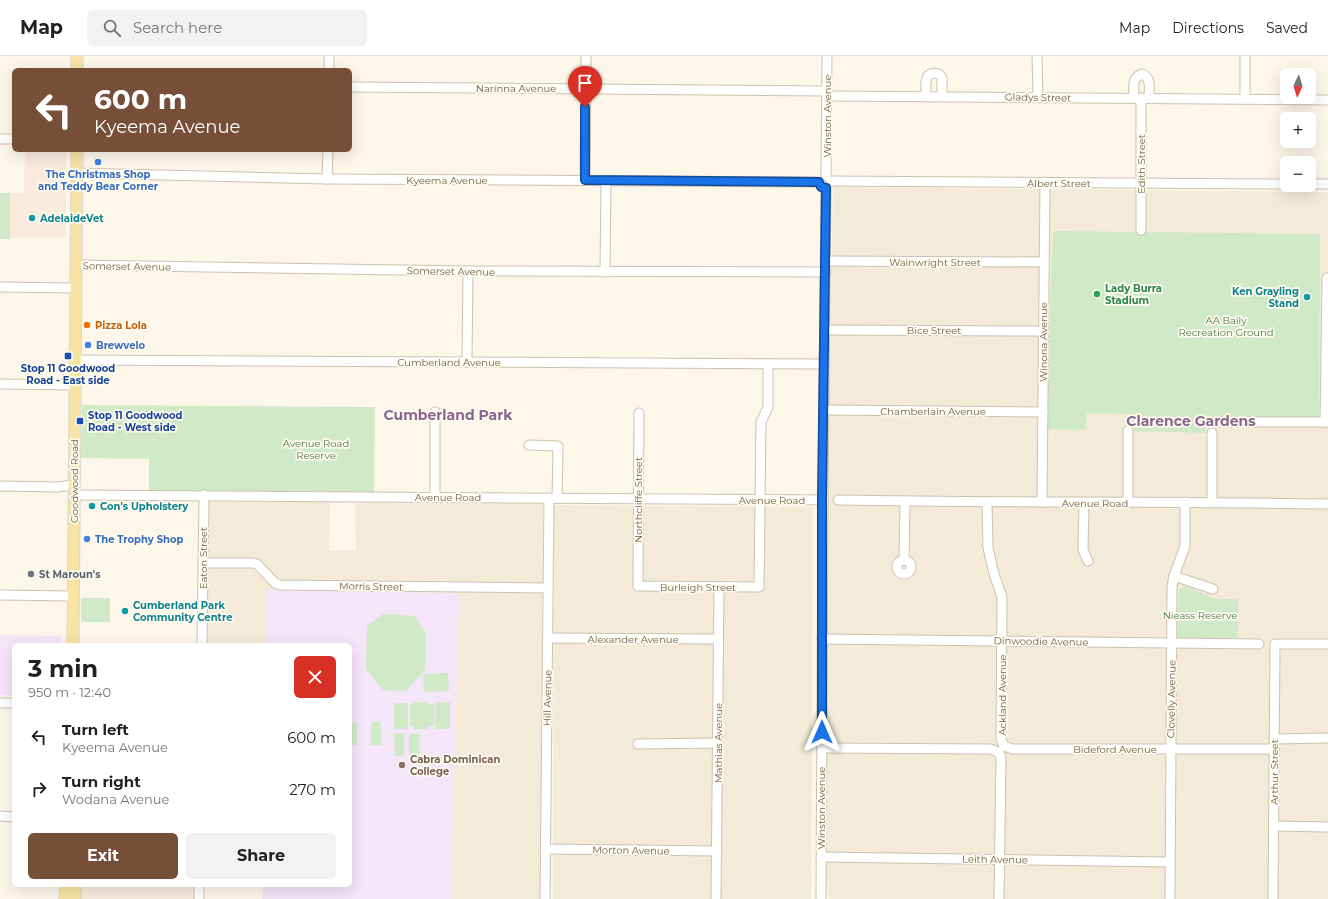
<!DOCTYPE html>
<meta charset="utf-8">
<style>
body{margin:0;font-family:Montserrat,sans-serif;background:#f2f2f2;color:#202124;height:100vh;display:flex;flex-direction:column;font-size:15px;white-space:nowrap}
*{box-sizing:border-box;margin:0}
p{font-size:13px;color:#757577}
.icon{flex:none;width:22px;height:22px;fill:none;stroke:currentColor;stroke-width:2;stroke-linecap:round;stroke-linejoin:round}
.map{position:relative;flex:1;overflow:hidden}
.sheet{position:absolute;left:12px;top:587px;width:340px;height:244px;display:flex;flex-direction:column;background:#fff;border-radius:6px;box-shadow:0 4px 16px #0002}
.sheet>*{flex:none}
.top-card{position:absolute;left:12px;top:12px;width:340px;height:84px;border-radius:6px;box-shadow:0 4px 16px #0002;background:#774f39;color:#fff;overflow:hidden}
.needle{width:26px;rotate:184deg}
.buttons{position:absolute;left:1280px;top:12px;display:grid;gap:8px}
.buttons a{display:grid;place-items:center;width:36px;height:36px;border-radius:6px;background:#fff;box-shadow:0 4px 16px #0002;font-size:20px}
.pin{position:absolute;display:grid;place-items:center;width:34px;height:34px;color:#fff;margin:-41px -17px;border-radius:50% 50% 50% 0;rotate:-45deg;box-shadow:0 0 4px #0007}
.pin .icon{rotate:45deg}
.me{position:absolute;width:44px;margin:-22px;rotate:0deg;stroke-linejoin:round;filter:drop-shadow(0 0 3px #0008)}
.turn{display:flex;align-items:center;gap:14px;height:84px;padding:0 16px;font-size:18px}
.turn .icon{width:52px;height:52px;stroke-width:2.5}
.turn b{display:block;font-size:28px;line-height:34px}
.round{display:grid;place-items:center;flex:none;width:42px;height:42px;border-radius:6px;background:#f2f2f2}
.overview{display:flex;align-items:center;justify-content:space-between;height:68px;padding:0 16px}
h1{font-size:24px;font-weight:700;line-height:30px}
.action{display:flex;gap:8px;margin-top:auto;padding:8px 16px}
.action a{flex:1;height:46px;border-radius:6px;background:#774f39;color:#fff;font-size:16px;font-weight:700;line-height:46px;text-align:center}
.action a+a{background:#f2f2f2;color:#202124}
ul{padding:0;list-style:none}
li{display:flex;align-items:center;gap:12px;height:52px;padding:0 16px}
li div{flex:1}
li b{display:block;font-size:15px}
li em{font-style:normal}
header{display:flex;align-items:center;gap:24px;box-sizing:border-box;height:56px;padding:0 20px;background:#fff;border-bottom:1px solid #e0e0e0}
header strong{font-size:19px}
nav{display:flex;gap:22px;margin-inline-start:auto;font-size:14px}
.search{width:280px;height:36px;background:#f2f2f2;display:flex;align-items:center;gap:10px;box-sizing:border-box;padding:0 14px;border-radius:6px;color:#757577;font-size:15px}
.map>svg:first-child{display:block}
.residential{fill:#f3ead8}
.commercial{fill:#fbebdd}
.education{fill:#f4e5f8}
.green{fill:#d0e9c7}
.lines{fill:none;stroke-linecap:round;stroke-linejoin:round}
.minor-casing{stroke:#cec1af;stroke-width:11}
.major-casing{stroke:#dbd6d1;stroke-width:13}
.minor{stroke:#fff;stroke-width:9}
.major{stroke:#f7e4a4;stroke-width:11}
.route-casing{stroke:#114b97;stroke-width:10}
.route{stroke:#1a73e8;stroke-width:7}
.shop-dot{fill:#3f7fe0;stroke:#fefbef;stroke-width:1.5}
.culture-dot{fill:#0f9aa8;stroke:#fefbef;stroke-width:1.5}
.leisure-dot{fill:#2e9e5b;stroke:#fefbef;stroke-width:1.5}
.food-dot{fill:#e8710a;stroke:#fefbef;stroke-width:1.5}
.transit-dot{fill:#1a4fb4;stroke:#fefbef;stroke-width:1.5}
.worship-dot{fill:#6b7280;stroke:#fefbef;stroke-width:1.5}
.education-dot{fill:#8d6e63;stroke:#fefbef;stroke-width:1.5}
.labels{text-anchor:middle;stroke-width:3.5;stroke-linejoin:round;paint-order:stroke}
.street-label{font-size:10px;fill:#76614d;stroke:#fefbef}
.shop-label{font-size:10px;font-weight:bold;fill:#366cbe;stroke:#fefbef;text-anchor:start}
.culture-label{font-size:10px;font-weight:bold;fill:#0d838f;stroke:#fefbef;text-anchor:start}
.leisure-label{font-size:10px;font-weight:bold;fill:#27864d;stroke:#fefbef;text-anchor:start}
.park-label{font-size:10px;fill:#4d7b45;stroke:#fefbef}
.food-label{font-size:10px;font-weight:bold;fill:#c56008;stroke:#fefbef;text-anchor:start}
.transit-label{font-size:10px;font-weight:bold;fill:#164399;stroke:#fefbef}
.worship-label{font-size:10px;font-weight:bold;fill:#5b616d;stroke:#fefbef;text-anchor:start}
.education-label{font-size:10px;font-weight:bold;fill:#785e54;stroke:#fefbef;text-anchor:start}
.district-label{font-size:14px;font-weight:bold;fill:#896591;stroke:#fefbef}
</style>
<header>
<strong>Map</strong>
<div class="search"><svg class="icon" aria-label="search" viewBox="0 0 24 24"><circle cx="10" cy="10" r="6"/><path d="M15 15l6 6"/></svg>Search here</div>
<nav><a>Map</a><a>Directions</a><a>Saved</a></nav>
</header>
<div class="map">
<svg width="1328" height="843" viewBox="0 0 1328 843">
<rect width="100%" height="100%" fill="#fcf7e9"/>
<g class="residential">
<polygon points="833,131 1328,136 1328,843 829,843 824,807 826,498"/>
<polygon points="207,446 330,446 329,495 356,494 355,447 543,448 540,843 451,843 459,537 266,534 265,589 206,589"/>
<polygon points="554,449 813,451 811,843 553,843"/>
</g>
<g class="commercial">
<polygon points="25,94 66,94 66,182 10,182 10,137 24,137"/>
<rect x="79" y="829" width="116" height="14"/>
</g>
<g class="education">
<polygon points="266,534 459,537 451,843 262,843 263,829 350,829 350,589 265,589"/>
<polygon points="0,579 62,580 61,589 14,589 14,640 0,639"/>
</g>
<g class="green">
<rect x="0" y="137" width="10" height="46"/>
<polygon points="1053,175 1320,178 1319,365 1206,365 1206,377 1131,375 1130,358 1087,357 1086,374 1046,373"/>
<polygon points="82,349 375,351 374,436 149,435 149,403 81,402"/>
<polygon points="1185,530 1216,543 1238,543 1238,582 1178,582 1179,533"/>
<rect x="81" y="542" width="29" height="24"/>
<polygon points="383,558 415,560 426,577 425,614 406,635 383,634 366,613 367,570"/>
<polygon points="448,617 449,635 424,636 423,618"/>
<polygon points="414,646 428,646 428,648 434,648 434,670 428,670 428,673 414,673 414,670 410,670 410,648 414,648"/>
<rect x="435" y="646" width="15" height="27"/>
<rect x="394" y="647" width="14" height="26"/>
<rect x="371" y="666" width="10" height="23"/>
<rect x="350" y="667" width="7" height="22"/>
<polygon points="394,677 404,677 404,700 395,700"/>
<rect x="409" y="678" width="10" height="23"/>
</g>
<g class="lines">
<g class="minor-casing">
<g id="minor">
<polyline points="1037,0 1038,41"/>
<polyline points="329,14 329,0"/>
<polyline points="350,31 827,35"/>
<polyline points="827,40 1328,44"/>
<path d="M 926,40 C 926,29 923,14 939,18 L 942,22 L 942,40"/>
<path d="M 1134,42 C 1134,32 1131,22 1142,18 C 1152,22 1149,33 1149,42"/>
<polyline points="1245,43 1245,0"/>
<polyline points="0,83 14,83"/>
<polyline points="76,117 327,123 819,126"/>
<polyline points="826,120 827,0"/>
<polyline points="327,123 328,94"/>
<polyline points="585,124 586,0"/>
<polyline points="831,125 1287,128"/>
<polyline points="1309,128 1328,128"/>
<polyline points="1141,174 1141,42"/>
<polyline points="826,205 1044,206"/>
<polyline points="76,209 468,215 826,216"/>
<polyline points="605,216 606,125"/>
<polyline points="0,231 75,232"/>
<polyline points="825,274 1043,275"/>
<polyline points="75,304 824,308"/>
<polyline points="467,306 468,215"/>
<polyline points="0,328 75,329"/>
<polyline points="824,354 1043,356"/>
<polyline points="639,357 638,530 759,531 761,366 768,351 768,308"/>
<polyline points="1212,366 1328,366"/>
<polyline points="1325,366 1327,222 1328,222"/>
<polyline points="1212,377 1212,446"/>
<polyline points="529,389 558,390 557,442"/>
<polyline points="0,430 57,431 74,429"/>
<polyline points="74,439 823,444"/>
<polyline points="435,441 435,356"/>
<path d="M 838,444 C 1001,447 1165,445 1328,448"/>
<polyline points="987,446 988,492 994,518 1002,541 1001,683 1004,690 1013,693 1274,693"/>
<polyline points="1042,446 1045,126"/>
<polyline points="1128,446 1128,375"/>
<polyline points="1084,447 1083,494 1088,505"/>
<polyline points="904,504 905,445"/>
<circle cx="904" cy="511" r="7"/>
<polyline points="203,507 253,507 257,508 275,527 280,529 548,532"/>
<polyline points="1174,520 1213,533"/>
<polyline points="0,539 73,540"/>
<polyline points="548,582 718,583"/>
<polyline points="822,583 1259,588"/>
<polyline points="202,589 204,439"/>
<polyline points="0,647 14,647"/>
<polyline points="1275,683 1328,682"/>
<polyline points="638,688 718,687"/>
<polyline points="822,692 990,693 999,696 1001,703 999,843"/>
<polyline points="0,760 14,761"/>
<polyline points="1274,770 1328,771"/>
<polyline points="545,793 717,795"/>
<polyline points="821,801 1169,806"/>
<polyline points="199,843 199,829"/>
<polyline points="545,843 549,442"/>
<polyline points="716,843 719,531"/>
<polyline points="821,843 823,444 826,132"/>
<polyline points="1170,843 1172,531 1174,520 1185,490 1185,446"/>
<polyline points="1273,843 1275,588 1328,588"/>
</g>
</g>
<g class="major-casing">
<g id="major">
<polyline points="77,14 77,0"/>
<polyline points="73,589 77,94"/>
<polyline points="65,843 66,829"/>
<polyline points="75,843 75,829"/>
</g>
</g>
<use href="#minor" class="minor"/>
<use href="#major" class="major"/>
</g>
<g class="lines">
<g class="route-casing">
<polyline id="route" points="585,51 585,124 819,126 821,131 826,132 822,444 822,676"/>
</g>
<use href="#route" class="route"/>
</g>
<g class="shop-dot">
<circle cx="98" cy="106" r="4"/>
<circle cx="88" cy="289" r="4"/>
<circle cx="87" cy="483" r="4"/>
</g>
<g class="culture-dot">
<circle cx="32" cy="162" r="4"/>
<circle cx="1307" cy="241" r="4"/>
<circle cx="92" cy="450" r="4"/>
<circle cx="125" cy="555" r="4"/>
</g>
<circle class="leisure-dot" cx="1097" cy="238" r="4"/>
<circle class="food-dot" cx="87" cy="269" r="4"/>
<g class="transit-dot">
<rect x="64" y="296" width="8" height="8" rx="2"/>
<rect x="76" y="361" width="8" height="8" rx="2"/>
</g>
<circle class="worship-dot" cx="31" cy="518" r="4"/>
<circle class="education-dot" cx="402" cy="709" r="4"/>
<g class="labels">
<g class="street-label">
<text x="516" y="36">Narinna Avenue</text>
<text transform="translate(1038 41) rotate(1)" y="4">Gladys Street</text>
<text transform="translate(827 60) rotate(-90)" y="4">Winston Avenue</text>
<text transform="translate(1141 108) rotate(-90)" y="4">Edith Street</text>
<text x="447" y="128">Kyeema Avenue</text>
<text x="1059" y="131">Albert Street</text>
<text x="935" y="210">Wainwright Street</text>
<text transform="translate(127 210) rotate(1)" y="4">Somerset Avenue</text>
<text transform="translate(451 215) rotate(1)" y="4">Somerset Avenue</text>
<text x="934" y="278">Bice Street</text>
<text transform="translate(1043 286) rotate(-90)" y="4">Winona Avenue</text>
<text x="449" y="310">Cumberland Avenue</text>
<text x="933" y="359">Chamberlain Avenue</text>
<text transform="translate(74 425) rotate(-90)" y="4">Goodwood Road</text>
<text x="448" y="445">Avenue Road</text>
<text transform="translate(638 444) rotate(-90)" y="4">Northcliffe Street</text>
<text x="772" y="448">Avenue Road</text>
<text x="1095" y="451">Avenue Road</text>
<text transform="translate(203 502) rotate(-90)" y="4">Eaton Street</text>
<text transform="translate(371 530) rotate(1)" y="4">Morris Street</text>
<text x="698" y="535">Burleigh Street</text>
<text x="633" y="587">Alexander Avenue</text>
<text transform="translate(1041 585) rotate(1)" y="4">Dinwoodie Avenue</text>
<text transform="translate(1002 639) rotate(-90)" y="4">Ackland Avenue</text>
<text transform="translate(547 642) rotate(-89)" y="4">Hill Avenue</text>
<text transform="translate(1171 643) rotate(-89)" y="4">Clovelly Avenue</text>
<text transform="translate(718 687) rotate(-90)" y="4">Mathias Avenue</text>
<text x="1115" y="697">Bideford Avenue</text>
<text transform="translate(1274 716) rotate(-90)" y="4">Arthur Street</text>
<text transform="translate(821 752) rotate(-90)" y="4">Winston Avenue</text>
<text transform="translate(631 794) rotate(1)" y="4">Morton Avenue</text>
<text transform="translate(995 803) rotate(1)" y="4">Leith Avenue</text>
</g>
<g class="shop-label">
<text x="98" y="122" text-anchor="middle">The Christmas Shop<tspan x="98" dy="12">and Teddy Bear Corner</tspan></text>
<text x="96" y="293">Brewvelo</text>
<text x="95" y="487">The Trophy Shop</text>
</g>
<g class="culture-label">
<text x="40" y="166">AdelaideVet</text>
<text x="1299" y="239" text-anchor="end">Ken Grayling<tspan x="1299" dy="12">Stand</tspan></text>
<text x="100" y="454">Con's Upholstery</text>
<text x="133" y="553">Cumberland Park<tspan x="133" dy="12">Community Centre</tspan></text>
</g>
<g class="leisure-label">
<text x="1105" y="236">Lady Burra<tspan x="1105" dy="12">Stadium</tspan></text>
</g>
<g class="park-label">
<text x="1226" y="268">AA Baily<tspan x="1226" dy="12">Recreation Ground</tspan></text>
<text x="316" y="391">Avenue Road<tspan x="316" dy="12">Reserve</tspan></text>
<text x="1200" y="563">Nieass Reserve</text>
</g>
<g class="food-label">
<text x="95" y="273">Pizza Lola</text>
</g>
<g class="transit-label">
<text x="68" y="316">Stop 11 Goodwood<tspan x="68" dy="12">Road - East side</tspan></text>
<text x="88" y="363" text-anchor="start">Stop 11 Goodwood<tspan x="88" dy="12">Road - West side</tspan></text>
</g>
<g class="worship-label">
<text x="39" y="522">St Maroun's</text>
</g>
<g class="education-label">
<text x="410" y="707">Cabra Dominican<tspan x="410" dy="12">College</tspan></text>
</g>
<g class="district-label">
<text x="448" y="364">Cumberland Park</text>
<text x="1191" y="370">Clarence Gardens</text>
</g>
</g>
</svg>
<div class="buttons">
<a><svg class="needle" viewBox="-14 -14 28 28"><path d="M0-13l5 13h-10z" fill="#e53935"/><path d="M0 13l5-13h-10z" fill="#757577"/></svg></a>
<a>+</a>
<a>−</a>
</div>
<div class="pin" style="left:585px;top:51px;background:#d93025"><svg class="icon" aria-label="arrive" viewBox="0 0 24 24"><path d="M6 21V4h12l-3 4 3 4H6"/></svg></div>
<svg class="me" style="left:822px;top:676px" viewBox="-20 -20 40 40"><path d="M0-17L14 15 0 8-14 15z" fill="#1a73e8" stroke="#fff" stroke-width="4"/></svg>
<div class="top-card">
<div class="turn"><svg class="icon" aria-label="left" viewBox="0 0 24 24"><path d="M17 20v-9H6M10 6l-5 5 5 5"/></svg><div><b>600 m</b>Kyeema Avenue</div></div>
</div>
<section class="sheet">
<div class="overview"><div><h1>3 min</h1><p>950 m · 12:40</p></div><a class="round" style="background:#d93025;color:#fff"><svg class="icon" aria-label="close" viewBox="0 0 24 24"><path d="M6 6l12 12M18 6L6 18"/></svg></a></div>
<ul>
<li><svg class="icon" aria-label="left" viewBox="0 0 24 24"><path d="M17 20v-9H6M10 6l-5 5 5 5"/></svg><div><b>Turn left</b><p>Kyeema Avenue</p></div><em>600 m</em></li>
<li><svg class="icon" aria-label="right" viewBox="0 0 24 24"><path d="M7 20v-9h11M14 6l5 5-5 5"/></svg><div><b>Turn right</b><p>Wodana Avenue</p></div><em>270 m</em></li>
</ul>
<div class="action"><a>Exit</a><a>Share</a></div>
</section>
</div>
